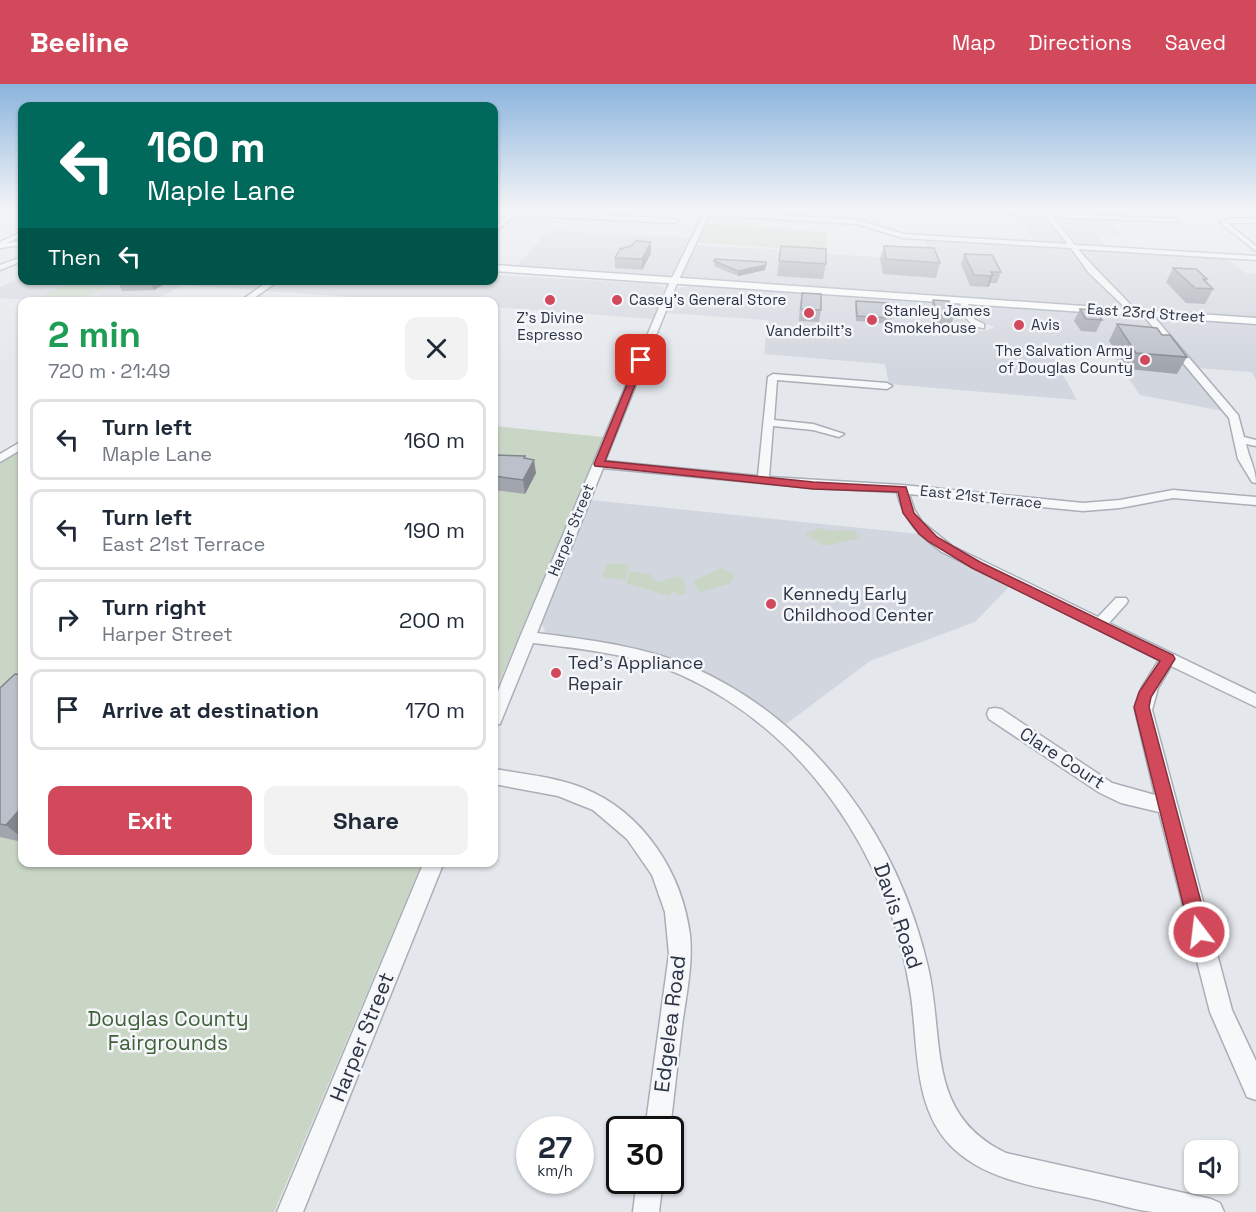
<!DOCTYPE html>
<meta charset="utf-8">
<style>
body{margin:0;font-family:"Space Grotesk",sans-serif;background:#f2f2f3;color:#1f2937;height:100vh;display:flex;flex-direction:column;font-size:22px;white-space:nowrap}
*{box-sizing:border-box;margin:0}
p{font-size:20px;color:#747a83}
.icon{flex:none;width:33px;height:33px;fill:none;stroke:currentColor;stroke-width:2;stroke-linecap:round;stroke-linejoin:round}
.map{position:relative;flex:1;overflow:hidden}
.drawer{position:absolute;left:18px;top:213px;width:480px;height:570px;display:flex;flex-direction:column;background:#fff;border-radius:12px;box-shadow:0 2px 4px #0004}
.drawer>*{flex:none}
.guide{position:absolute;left:18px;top:18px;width:480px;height:183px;border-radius:12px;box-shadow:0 2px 4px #0004;background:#00695c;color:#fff;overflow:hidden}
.controls{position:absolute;left:1184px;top:1056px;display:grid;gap:12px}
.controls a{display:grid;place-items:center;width:54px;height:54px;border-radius:12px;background:#fff;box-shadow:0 2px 4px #0004;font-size:30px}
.speed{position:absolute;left:516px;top:1032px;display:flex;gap:12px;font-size:30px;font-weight:700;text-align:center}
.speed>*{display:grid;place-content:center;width:78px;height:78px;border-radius:50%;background:#fff;box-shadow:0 2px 4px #0004;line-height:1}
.speed small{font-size:15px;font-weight:400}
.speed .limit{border:3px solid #111;border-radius:9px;background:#fff;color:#111}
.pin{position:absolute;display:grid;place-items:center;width:51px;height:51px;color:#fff;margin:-26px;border-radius:12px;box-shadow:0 3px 9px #0006}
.me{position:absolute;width:66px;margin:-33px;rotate:345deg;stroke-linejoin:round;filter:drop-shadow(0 0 4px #0008)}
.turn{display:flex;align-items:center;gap:21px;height:126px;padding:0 30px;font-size:27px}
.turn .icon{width:78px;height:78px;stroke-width:2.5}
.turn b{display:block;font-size:42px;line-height:51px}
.then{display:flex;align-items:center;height:57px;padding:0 30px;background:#0003;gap:12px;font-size:22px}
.round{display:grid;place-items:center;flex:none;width:63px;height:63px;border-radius:12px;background:#f2f2f3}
.head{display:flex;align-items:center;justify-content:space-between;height:102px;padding:0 30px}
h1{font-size:36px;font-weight:700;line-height:45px;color:#1e9e55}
.primary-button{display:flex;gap:12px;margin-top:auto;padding:12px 30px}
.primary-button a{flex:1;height:69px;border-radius:12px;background:#d1495b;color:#fff;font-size:24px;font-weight:700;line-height:69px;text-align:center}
.primary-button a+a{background:#f2f2f3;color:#1f2937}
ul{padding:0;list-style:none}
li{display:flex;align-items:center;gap:18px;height:81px;margin:0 12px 9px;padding:0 18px;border:3px solid #e0e1e3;border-radius:12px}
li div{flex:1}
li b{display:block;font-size:22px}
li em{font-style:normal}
header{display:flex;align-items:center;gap:36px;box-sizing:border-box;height:84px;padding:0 30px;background:#d1495b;color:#fff}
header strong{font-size:28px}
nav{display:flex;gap:33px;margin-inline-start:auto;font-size:21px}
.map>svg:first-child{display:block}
.built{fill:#d2d6de}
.green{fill:#c9d6c5}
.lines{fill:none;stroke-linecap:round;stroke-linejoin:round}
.minor-casing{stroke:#a9aeb7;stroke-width:3}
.major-casing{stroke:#a3abb8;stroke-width:3}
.minor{fill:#f7f8fa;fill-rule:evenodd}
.major{fill:#fff;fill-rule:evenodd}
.wall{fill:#a1a5ae}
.shaded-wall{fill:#83868d}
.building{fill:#bbc0ca;stroke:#83868d;stroke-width:1.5}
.route{fill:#d1495b;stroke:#882f3b;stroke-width:1.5}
.poi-dot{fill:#d1495b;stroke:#f4f6f9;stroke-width:2}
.labels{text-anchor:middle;stroke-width:5;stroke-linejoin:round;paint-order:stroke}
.far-poi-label{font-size:15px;fill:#2b3445;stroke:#f4f6f9;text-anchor:start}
.far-street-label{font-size:15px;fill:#2b3445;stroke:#f4f6f9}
.poi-label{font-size:18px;fill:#2b3445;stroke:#f4f6f9;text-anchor:start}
.street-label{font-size:18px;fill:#2b3445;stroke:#f4f6f9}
.near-street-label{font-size:21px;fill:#2b3445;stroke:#f4f6f9}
.near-park-label{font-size:21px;fill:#3f6138;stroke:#f4f6f9}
</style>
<header>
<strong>Beeline</strong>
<nav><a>Map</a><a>Directions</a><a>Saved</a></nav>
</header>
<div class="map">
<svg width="1256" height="1128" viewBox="0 0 1256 1128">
<rect width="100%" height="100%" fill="#e4e7ec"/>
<g class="built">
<polygon points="1014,126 1171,126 1183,136 1015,129"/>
<polygon points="1016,130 1046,133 1068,161 1037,160"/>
<polygon points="1057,134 1108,136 1121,150 1095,149 1107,163 1079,161"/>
<polygon points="549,146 690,154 671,192 668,193 514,185"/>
<polygon points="924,155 1071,165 1089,187 1108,204 1123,223 1117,224 682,194 693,162 696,161 792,166 826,174 827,170 896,174 927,166"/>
<polygon points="1082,165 1225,173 1245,189 1256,190 1256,234 1135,224 1114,201 1098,190 1080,167"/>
<polygon points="494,191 654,200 665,204 653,235 494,223 494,218 411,217 264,207 280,197 494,196"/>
<polygon points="22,193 22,196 72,197 31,216 0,214 0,203"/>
<polygon points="120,197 273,197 258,206 183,201 153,217 78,218"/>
<polygon points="689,202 954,219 961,222 968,242 981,247 992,245 994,243 975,235 971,221 1139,232 1147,236 1223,327 1140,311 1110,267 1047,262 1077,316 889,300 885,280 764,270 768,236 666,229 677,205"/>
<polygon points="1161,234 1256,241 1256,296 1252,288 1197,284 1156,235"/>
<polygon points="591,416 919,450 952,473 1009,503 975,538 870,577 785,641 749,615 698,587 652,570 618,561 545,548 542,539"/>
</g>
<g class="green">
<polygon points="707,139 827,148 827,172 796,165 698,159 696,157"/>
<polygon points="72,197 120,197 78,217 28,218"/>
<polygon points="494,342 603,353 494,611"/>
<polygon points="22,363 22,778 422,779 274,1128 0,1128 0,378"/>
<polygon points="820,444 831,447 854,446 860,454 824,462 806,451 806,449"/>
<polygon points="607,479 629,481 625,496 602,493"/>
<polygon points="722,484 735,491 729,500 700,508 693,497"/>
<polygon points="630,487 649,490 657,498 679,492 687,502 683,504 687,509 680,511 674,507 668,512 626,499"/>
</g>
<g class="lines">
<g class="minor-casing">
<g id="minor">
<polygon points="513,126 675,135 678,137 675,139 515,131 494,149 494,144"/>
<path d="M 705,126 L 858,136 L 904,150 L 1068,160 L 1046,133 L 998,129 L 1001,127 L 1177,135 L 1179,138 L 1053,133 L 1075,161 L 1256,172 L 1256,176 L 1078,165 C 1096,187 1117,205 1135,226 L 1135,230 L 1132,230 L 1089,189 L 1071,164 L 903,154 L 857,140 L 709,131 L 676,202 L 605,377 L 758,392 L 768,293 L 773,290 L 887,299 L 892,302 L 887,305 L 777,296 L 774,336 L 813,340 L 844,350 L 839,353 L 813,346 L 773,342 L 769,393 L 902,401 L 1083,419 L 1120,416 L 1173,406 L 1256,413 L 1256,421 L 1173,414 L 1120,424 L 1083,427 L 909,410 L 914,425 L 922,438 L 952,462 L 1098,533 L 1116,514 L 1126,514 L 1128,517 L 1126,520 L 1109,539 L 1256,610 L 1256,623 L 1171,582 L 1158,604 L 1152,626 L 1232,926 L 1256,977 L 1256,1016 L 1247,1013 L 1210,928 L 1159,728 L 1121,719 L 1100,709 L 989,635 L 987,630 L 989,625 L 995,624 L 1001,625 L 1112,699 L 1155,711 L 1135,626 L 1142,603 L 1159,576 L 942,468 C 920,452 903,436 897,408 L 813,404 L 603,384 L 537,549 C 589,556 643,562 692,583 C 815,637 898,754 928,883 C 945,957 925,1030 1006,1069 L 1211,1115 L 1220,1119 L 1224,1128 C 1201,1128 1177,1128 1153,1128 C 1134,1126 1113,1119 1094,1115 C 1047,1104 989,1099 953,1064 C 911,1024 919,957 910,906 C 889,772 806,648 681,591 C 635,570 582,565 533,559 L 502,635 L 500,640 L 494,641 L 494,617 L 520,553 L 668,202 Z"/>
<polygon points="1230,134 1256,135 1256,139 1227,139 1256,162 1256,167 1220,139"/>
<polygon points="22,148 22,152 0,162 0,158"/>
<polygon points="22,173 22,177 0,186 0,181"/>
<polygon points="270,196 279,196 249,218 239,218"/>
<path d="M 960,215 L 966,215 L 974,235 L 984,240 L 984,244 C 969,244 961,228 960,215 Z"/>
<path d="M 1143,227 L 1149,227 L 1238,331 L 1244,353 L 1256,356 L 1256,362 L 1246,360 C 1249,374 1256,385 1256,399 L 1252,398 L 1238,375 L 1229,334 L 1143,231 Z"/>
<polygon points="22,357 22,365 0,378 0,370"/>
<path d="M 494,685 C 524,690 555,693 583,704 C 643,728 682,788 690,851 C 693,881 686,912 682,942 C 678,976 674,1011 670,1046 L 645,1046 L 669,870 L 665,828 L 652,791 L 627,755 L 593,726 L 558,712 L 494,700 Z"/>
<polygon points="424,778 444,778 303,1128 277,1128"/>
<polygon points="637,1096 663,1096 659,1128 633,1128"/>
</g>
</g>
<g class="major-casing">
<g id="major">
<polygon points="22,157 22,161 0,164 0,160"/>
<polygon points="494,181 1256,234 1256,240 494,187"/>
</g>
</g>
<use href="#minor" class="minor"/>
<use href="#major" class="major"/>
</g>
<g class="wall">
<polygon points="781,162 826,180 823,195 777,192"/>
<polygon points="884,162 940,179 936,194 883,190 880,175"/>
<polygon points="651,169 642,186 615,184 615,174"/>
<polygon points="964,170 1001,188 997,199 990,199 989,202 987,203 970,202 961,180"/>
<polygon points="715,175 765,186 738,192 714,182"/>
<polygon points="1173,184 1207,195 1206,198 1213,205 1205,220 1186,219 1166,198"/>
<polygon points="117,196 172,196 154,206 122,207"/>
<polygon points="802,209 821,226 819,238 799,237 800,220"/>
<polygon points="933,216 954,232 950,244 934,243 930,228"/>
<polygon points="856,217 891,234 890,240 856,237 855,222"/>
<polygon points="1080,225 1102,236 1096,248 1081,247 1074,237"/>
<polygon points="1117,240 1162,251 1187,273 1177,290 1128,285 1109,257"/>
<polygon points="494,371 525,372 525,375 536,389 525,410 494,406"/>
<polygon points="22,591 22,758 0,753 0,604"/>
</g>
<g class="shaded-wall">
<polygon points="651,158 651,169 642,186 642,175"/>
<polygon points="766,181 765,186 738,192 738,187"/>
<polygon points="993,191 989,202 987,203 990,192"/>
<polygon points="149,196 172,196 154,206"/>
<polygon points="534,376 536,389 525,410 523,396"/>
<polygon points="22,723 22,754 6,741"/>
</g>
<g class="building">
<polygon points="636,157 651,158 642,175 615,174 620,165 631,162"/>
<polygon points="781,162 826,165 826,180 779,177"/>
<polygon points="884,162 934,164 940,179 886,175"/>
<polygon points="964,170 992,171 1001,188 991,188 993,191 990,192 974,191"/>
<polygon points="715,175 766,178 766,181 738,187 714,177"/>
<polygon points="1173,184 1196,185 1207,195 1203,195 1213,205 1195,204"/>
<polygon points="802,209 821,210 821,226 801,225"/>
<polygon points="933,216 949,217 954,232 938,231"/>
<polygon points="856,217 888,219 891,234 857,232"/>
<polygon points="1080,225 1094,226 1102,236 1086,235"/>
<polygon points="1117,240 1157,244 1162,251 1170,251 1187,273 1136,269"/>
<polygon points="494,371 525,372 524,374 534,376 523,396 494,392"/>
<polygon points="15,590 22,591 22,723 6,741 0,740 0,604"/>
</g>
<linearGradient id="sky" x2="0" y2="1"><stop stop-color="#8bb4dd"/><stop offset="0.44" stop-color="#f3f4f6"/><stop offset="1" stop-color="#f3f4f6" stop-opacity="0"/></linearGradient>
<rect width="1256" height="284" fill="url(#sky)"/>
<polygon class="route" points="638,274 645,276 605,377 813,398 906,403 914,429 937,453 980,478 1173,571 1175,575 1151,613 1149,623 1209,848 1206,854 1199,857 1192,854 1190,848 1134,623 1139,608 1160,577 972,484 929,458 919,450 903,429 898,408 813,405 595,382 594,380"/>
<g class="poi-dot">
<circle cx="550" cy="216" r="6"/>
<circle cx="617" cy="216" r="6"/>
<circle cx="809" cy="229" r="6"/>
<circle cx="872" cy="236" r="6"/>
<circle cx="1019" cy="241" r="6"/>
<circle cx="1145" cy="276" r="6"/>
<circle cx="771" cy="520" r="6"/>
<circle cx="556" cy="589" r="6"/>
</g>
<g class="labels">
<g class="far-poi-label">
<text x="629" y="221">Casey's General Store</text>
<text x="884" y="232">Stanley James<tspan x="884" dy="17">Smokehouse</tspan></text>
<text x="550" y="239" text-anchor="middle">Z's Divine<tspan x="550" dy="17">Espresso</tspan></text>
<text x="1031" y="246">Avis</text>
<text x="809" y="252" text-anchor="middle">Vanderbilt's</text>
<text x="1133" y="272" text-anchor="end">The Salvation Army<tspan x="1133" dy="17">of Douglas County</tspan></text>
</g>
<g class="far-street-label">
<text transform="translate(1146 229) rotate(4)" y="5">East 23rd Street</text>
<text transform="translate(981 413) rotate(6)" y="5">East 21st Terrace</text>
<text transform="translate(571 446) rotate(-68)" y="5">Harper Street</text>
</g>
<g class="poi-label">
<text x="783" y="516">Kennedy Early<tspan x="783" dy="21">Childhood Center</tspan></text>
<text x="568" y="585">Ted's Appliance<tspan x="568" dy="21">Repair</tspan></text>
</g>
<g class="street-label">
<text transform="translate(1062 674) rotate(33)" y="6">Clare Court</text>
</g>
<g class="near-street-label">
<text transform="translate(898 832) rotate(71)" y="7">Davis Road</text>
<text transform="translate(670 940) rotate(-83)" y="7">Edgelea Road</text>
<text transform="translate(362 953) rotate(-68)" y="7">Harper Street</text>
</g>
<g class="near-park-label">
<text x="168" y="942">Douglas County<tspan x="168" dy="24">Fairgrounds</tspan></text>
</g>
</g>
</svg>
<div class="controls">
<a><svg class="icon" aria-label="sound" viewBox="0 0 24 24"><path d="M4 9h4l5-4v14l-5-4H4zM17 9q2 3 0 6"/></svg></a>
</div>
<div class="speed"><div>27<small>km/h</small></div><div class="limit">30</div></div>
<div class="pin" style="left:641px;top:276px;background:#d93025"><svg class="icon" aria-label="arrive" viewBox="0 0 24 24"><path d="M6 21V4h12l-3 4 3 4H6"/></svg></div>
<svg class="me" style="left:1199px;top:848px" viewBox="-20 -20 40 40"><circle r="17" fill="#d1495b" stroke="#fff" stroke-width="3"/><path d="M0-11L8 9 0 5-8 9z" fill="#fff"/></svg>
<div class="guide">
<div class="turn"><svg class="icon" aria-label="left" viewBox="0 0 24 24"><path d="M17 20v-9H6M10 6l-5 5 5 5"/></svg><div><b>160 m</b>Maple Lane</div></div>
<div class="then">Then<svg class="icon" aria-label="left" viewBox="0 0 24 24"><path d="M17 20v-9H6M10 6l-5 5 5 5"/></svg></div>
</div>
<section class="drawer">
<div class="head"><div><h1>2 min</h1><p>720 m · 21:49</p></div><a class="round"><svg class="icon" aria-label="close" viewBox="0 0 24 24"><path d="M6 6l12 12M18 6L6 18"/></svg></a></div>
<ul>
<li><svg class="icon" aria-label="left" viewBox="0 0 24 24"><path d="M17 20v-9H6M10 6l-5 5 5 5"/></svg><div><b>Turn left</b><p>Maple Lane</p></div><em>160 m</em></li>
<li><svg class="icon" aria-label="left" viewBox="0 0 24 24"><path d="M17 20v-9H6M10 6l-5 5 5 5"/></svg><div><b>Turn left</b><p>East 21st Terrace</p></div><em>190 m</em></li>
<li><svg class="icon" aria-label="right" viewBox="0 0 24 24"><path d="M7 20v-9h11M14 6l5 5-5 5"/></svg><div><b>Turn right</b><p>Harper Street</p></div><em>200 m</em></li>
<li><svg class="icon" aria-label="arrive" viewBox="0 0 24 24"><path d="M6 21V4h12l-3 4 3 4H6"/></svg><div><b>Arrive at destination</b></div><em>170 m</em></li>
</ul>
<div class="primary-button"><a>Exit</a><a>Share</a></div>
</section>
</div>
